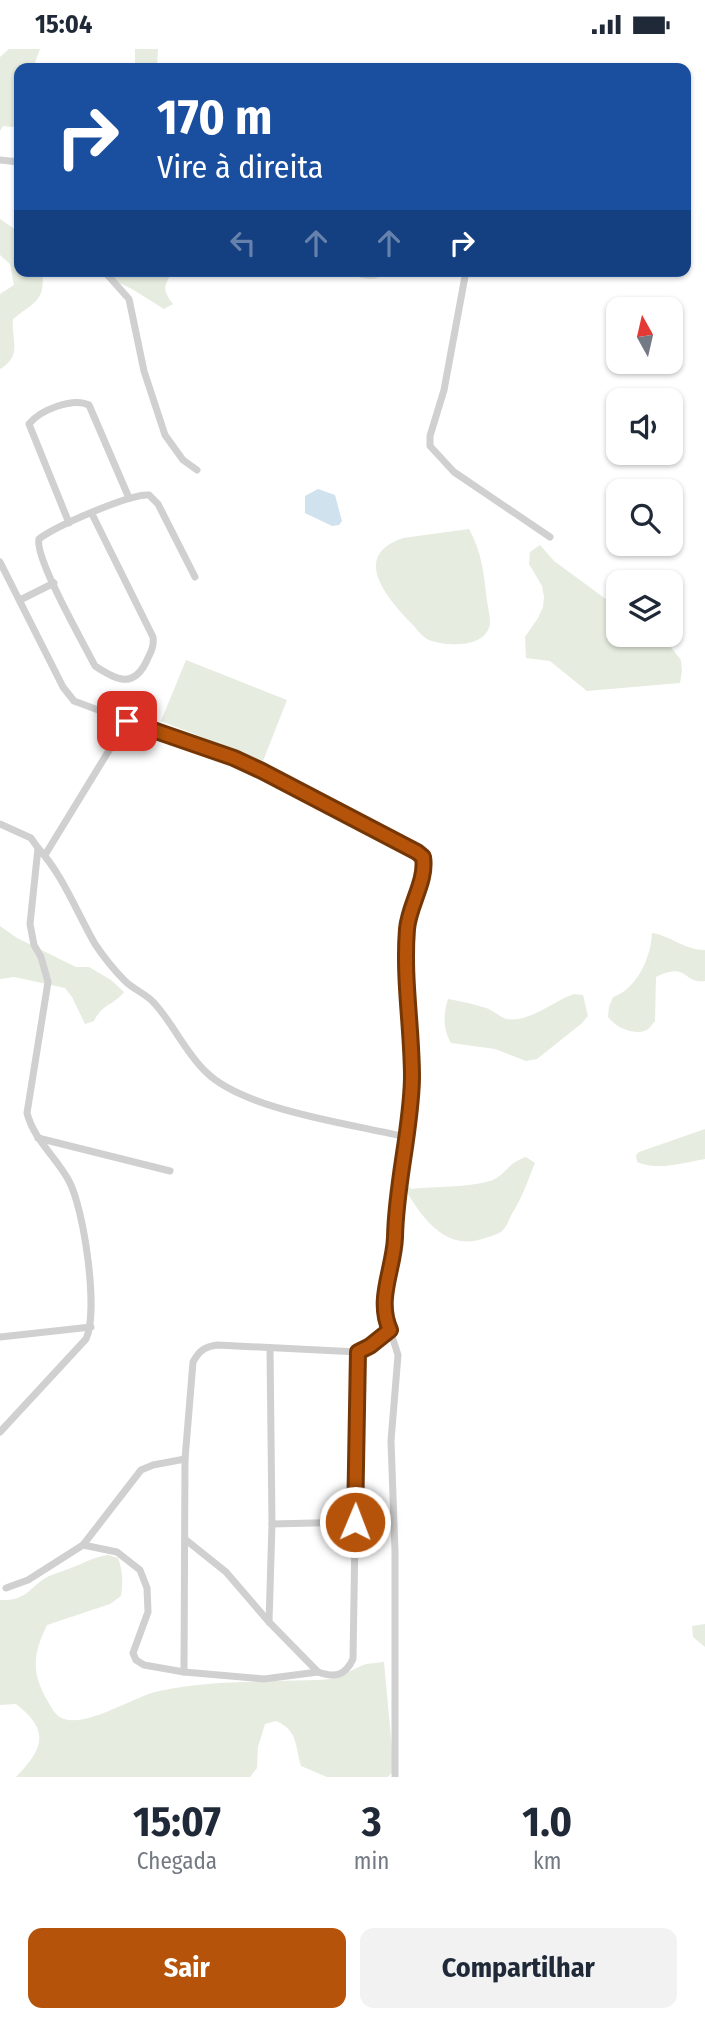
<!DOCTYPE html>
<html lang="pt">
<meta charset="utf-8">
<style>
body{margin:0;font-family:"Fira Sans Condensed",sans-serif;background:#f2f2f3;color:#1f2937;height:100vh;display:flex;flex-direction:column;font-size:26px;white-space:nowrap}
*{box-sizing:border-box;margin:0}
p{font-size:23px;color:#747a83}
.icon{flex:none;width:38px;height:38px;fill:none;stroke:currentColor;stroke-width:2;stroke-linecap:round;stroke-linejoin:round}
.map{position:relative;height:1728px;overflow:hidden}
.details{display:flex;flex-direction:column;background:#fff;flex:1}
.details>*{flex:none}
.hud{position:absolute;left:14px;top:14px;width:677px;height:214px;border-radius:14px;box-shadow:0 2px 5px #0004;background:#1a4fa0;color:#fff;overflow:hidden}
.needle{width:46px;rotate:352deg}
.buttons{position:absolute;left:606px;top:248px;display:grid;gap:14px}
.buttons a{display:grid;place-items:center;width:77px;height:77px;border-radius:14px;background:#fff;box-shadow:0 2px 5px #0004;font-size:35px}
.pin{position:absolute;display:grid;place-items:center;width:60px;height:60px;color:#fff;margin:-30px;border-radius:14px;box-shadow:0 4px 10px #0006}
.me{position:absolute;width:77px;margin:-38px;rotate:1deg;stroke-linejoin:round;filter:drop-shadow(0 0 5px #0008)}
.turn{display:flex;align-items:center;gap:24px;height:147px;padding:0 28px;font-size:32px}
.turn .icon{width:91px;height:91px;stroke-width:2.5}
.turn b{display:block;font-size:49px;line-height:60px}
.lanes{display:flex;align-items:center;height:66px;padding:0 28px;background:#0003;justify-content:center;gap:35px;direction:ltr}
.lanes .off{opacity:.35}
.eta{display:flex;justify-content:space-evenly;align-items:center;height:119px;text-align:center}
.eta b{font-size:42px;font-weight:700;line-height:49px}
.action{display:flex;gap:14px;margin-top:auto;padding:14px 28px}
.action a{flex:1;height:80px;border-radius:14px;background:#b45309;color:#fff;font-size:28px;font-weight:700;line-height:80px;text-align:center}
.action a+a{background:#f2f2f3;color:#1f2937}
.status{display:flex;justify-content:space-between;align-items:center;height:49px;padding:0 35px;background:#fff;direction:ltr}
.status svg{height:19px;fill:currentColor}
.map>svg:first-child{display:block}
.green{fill:#e6ecdf}
.water{fill:#cfe2ee}
.lines{fill:none;stroke-linecap:round;stroke-linejoin:round}
.street{stroke:#d0d0d0;stroke-width:7}
.route-casing{stroke:#753606;stroke-width:18}
.route{stroke:#b45309;stroke-width:12}
</style>
<div class="status"><b>15:04</b><svg viewBox="0 0 49 12"><path d="M0 12V9h3v3zM5 12V6h3v6zM10 12V3h3v9zM15 12V0h3v12zM26 1h20v11H26zM47 4h2v5h-2z"/></svg></div>
<div class="map">
<svg width="705" height="1728" viewBox="0 0 705 1728">
<rect width="100%" height="100%" fill="#fff"/>
<g class="green">
<polygon points="9,0 40,0 33,19 19,19 19,72 13,78 3,77 0,82 0,8"/>
<polygon points="135,0 158,0 157,19 135,19"/>
<path d="M 0,170 L 19,183 L 19,222 L 42,222 C 46,252 34,253 13,270 C 11,292 23,306 0,320 L 0,245 L 14,236 L 10,215 L 0,206 Z"/>
<path d="M 93,222 L 172,222 C 165,238 161,239 173,255 L 164,260 L 132,240 Z"/>
<path d="M 349,222 L 389,222 C 379,233 359,232 349,222 Z"/>
<path d="M 469,480 C 482,503 484,526 487,552 C 488,558 490,566 490,573 C 489,598 450,598 432,592 C 423,590 418,581 412,575 C 389,551 349,507 403,489 Z"/>
<polygon points="540,496 554,512 618,559 618,586 658,586 667,593 681,611 682,622 680,634 587,642 550,612 526,609 525,588 538,569 543,558 544,548 542,537 529,515 530,503"/>
<polygon points="186,611 287,651 263,712 161,672"/>
<path d="M 0,877 L 17,889 L 76,918 L 89,918 L 111,931 L 124,943 C 114,956 102,955 94,972 L 85,975 L 72,948 L 65,939 L 14,928 L 0,930 Z"/>
<path d="M 652,884 C 672,887 684,901 705,901 L 705,932 C 682,935 689,912 656,928 L 655,972 C 652,975 650,979 647,981 C 634,987 615,978 608,968 L 609,958 L 613,948 C 637,940 651,908 652,884 Z"/>
<path d="M 574,945 L 583,946 L 588,967 L 581,975 L 537,1010 L 526,1012 L 495,1000 L 451,994 C 443,981 443,965 448,950 C 460,952 474,955 486,959 C 493,961 500,968 506,970 C 530,974 553,952 574,945 Z"/>
<path d="M 705,1080 L 705,1110 C 682,1114 659,1122 637,1113 L 636,1106 L 639,1103 Z"/>
<path d="M 526,1108 L 535,1114 C 528,1131 523,1147 513,1163 C 509,1169 508,1177 502,1182 C 497,1186 488,1188 482,1190 C 439,1204 414,1156 396,1124 L 411,1140 C 437,1137 465,1139 490,1132 C 504,1128 507,1114 526,1108 Z"/>
<path d="M 108,1506 L 118,1509 C 123,1522 123,1533 121,1547 L 110,1555 L 47,1576 C 33,1605 31,1623 47,1651 C 52,1659 55,1667 64,1670 C 88,1678 135,1647 159,1642 C 212,1631 265,1633 318,1631 C 340,1630 345,1624 363,1616 C 369,1614 377,1614 384,1613 L 394,1721 L 388,1728 L 327,1728 L 301,1717 C 295,1697 298,1681 276,1672 L 265,1675 L 258,1698 L 257,1719 L 250,1728 L 16,1728 C 43,1700 51,1682 16,1655 L 0,1656 L 0,1551 C 29,1552 28,1538 49,1527 C 56,1524 64,1522 71,1519 C 84,1514 93,1508 108,1506 Z"/>
<polygon points="705,1575 705,1598 693,1588 692,1577"/>
</g>
<polygon class="water" points="318,440 335,446 342,472 339,476 332,477 305,464 305,447"/>
<g class="lines">
<g class="street">
<polyline points="0,111 19,113"/>
<polyline points="104,222 129,250 144,322 165,386 183,411 197,421"/>
<polyline points="466,222 444,341 430,387 430,397 454,423 550,488"/>
<path d="M 92,465 L 153,588 C 154,596 152,601 148,609 C 135,639 119,633 95,617 C 84,595 34,508 39,490 C 54,478 131,444 149,446 L 158,455 L 195,528"/>
<path d="M 69,474 L 29,375 C 40,361 73,348 89,356 L 129,449"/>
<polyline points="0,513 63,638 74,652 262,722 417,803 423,808 424,819 412,854 407,877 407,951 410,995 411,1045 396,1158 394,1197 385,1242 384,1262 398,1306 391,1392 395,1502 395,1728"/>
<polyline points="20,551 54,534"/>
<polyline points="0,775 31,789 38,799"/>
<polyline points="45,806 127,672"/>
<polyline points="38,1089 170,1122"/>
<polyline points="0,1288 91,1278"/>
<path d="M 0,1383 L 86,1290 C 99,1262 84,1160 69,1132 C 56,1108 34,1091 27,1064 L 48,933 L 41,908 L 34,896 L 30,875 L 38,799 C 63,826 77,864 95,895 C 103,907 115,922 125,932 C 134,941 147,945 155,955 C 174,976 185,1003 206,1023 C 244,1061 352,1075 406,1088"/>
<polyline points="272,1475 355,1473"/>
<path d="M 186,1491 L 226,1523 L 269,1573 L 318,1623 C 335,1629 345,1627 353,1610 L 358,1303"/>
<polyline points="83,1496 141,1421 153,1416 185,1410"/>
<polyline points="6,1539 28,1531 83,1496 117,1503 140,1521 147,1539 148,1563 133,1604 136,1611 144,1616 184,1623 264,1630 318,1623"/>
<polyline points="269,1573 272,1475 270,1299"/>
<path d="M 184,1623 L 185,1410 L 193,1313 C 199,1302 204,1298 217,1296 L 358,1303 L 370,1298 L 390,1281"/>
</g>
</g>
<g class="lines">
<g class="route-casing">
<path id="route" d="M 127,672 L 234,709 L 262,722 L 417,803 L 423,808 C 427,832 409,856 407,880 C 403,930 412,979 412,1029 C 411,1082 396,1134 395,1188 C 394,1220 376,1250 390,1281 L 370,1297 L 358,1303 L 355,1473"/>
</g>
<use href="#route" class="route"/>
</g>
</svg>
<div class="buttons">
<a><svg class="needle" viewBox="-14 -14 28 28"><path d="M0-13l5 13h-10z" fill="#e53935"/><path d="M0 13l5-13h-10z" fill="#747a83"/></svg></a>
<a><svg class="icon" aria-label="sound" viewBox="0 0 24 24"><path d="M4 9h4l5-4v14l-5-4H4zM17 9q2 3 0 6"/></svg></a>
<a><svg class="icon" aria-label="search" viewBox="0 0 24 24"><circle cx="10" cy="10" r="6"/><path d="M15 15l6 6"/></svg></a>
<a><svg class="icon" aria-label="layers" viewBox="0 0 24 24"><path d="M12 4l9 5-9 5-9-5zM3 14l9 5 9-5"/></svg></a>
</div>
<div class="pin" style="left:127px;top:672px;background:#d93025"><svg class="icon" aria-label="arrive" viewBox="0 0 24 24"><path d="M6 21V4h12l-3 4 3 4H6"/></svg></div>
<svg class="me" style="left:355px;top:1473px" viewBox="-20 -20 40 40"><circle r="17" fill="#b45309" stroke="#fff" stroke-width="3"/><path d="M0-11L8 9 0 5-8 9z" fill="#fff"/></svg>
<div class="hud">
<div class="turn"><svg class="icon" aria-label="right" viewBox="0 0 24 24"><path d="M7 20v-9h11M14 6l5 5-5 5"/></svg><div><b>170 m</b>Vire à direita</div></div>
<div class="lanes"><svg class="icon off" aria-label="left" viewBox="0 0 24 24"><path d="M17 20v-9H6M10 6l-5 5 5 5"/></svg><svg class="icon off" aria-label="ahead" viewBox="0 0 24 24"><path d="M12 20V5M6 11l6-6 6 6"/></svg><svg class="icon off" aria-label="ahead" viewBox="0 0 24 24"><path d="M12 20V5M6 11l6-6 6 6"/></svg><svg class="icon" aria-label="right" viewBox="0 0 24 24"><path d="M7 20v-9h11M14 6l5 5-5 5"/></svg></div>
</div>
</div>
<section class="details">
<div class="eta">
<div><b>15:07</b><p>Chegada</p></div>
<div><b>3</b><p>min</p></div>
<div><b>1.0</b><p>km</p></div>
</div>
<div class="action"><a>Sair</a><a>Compartilhar</a></div>
</section>
